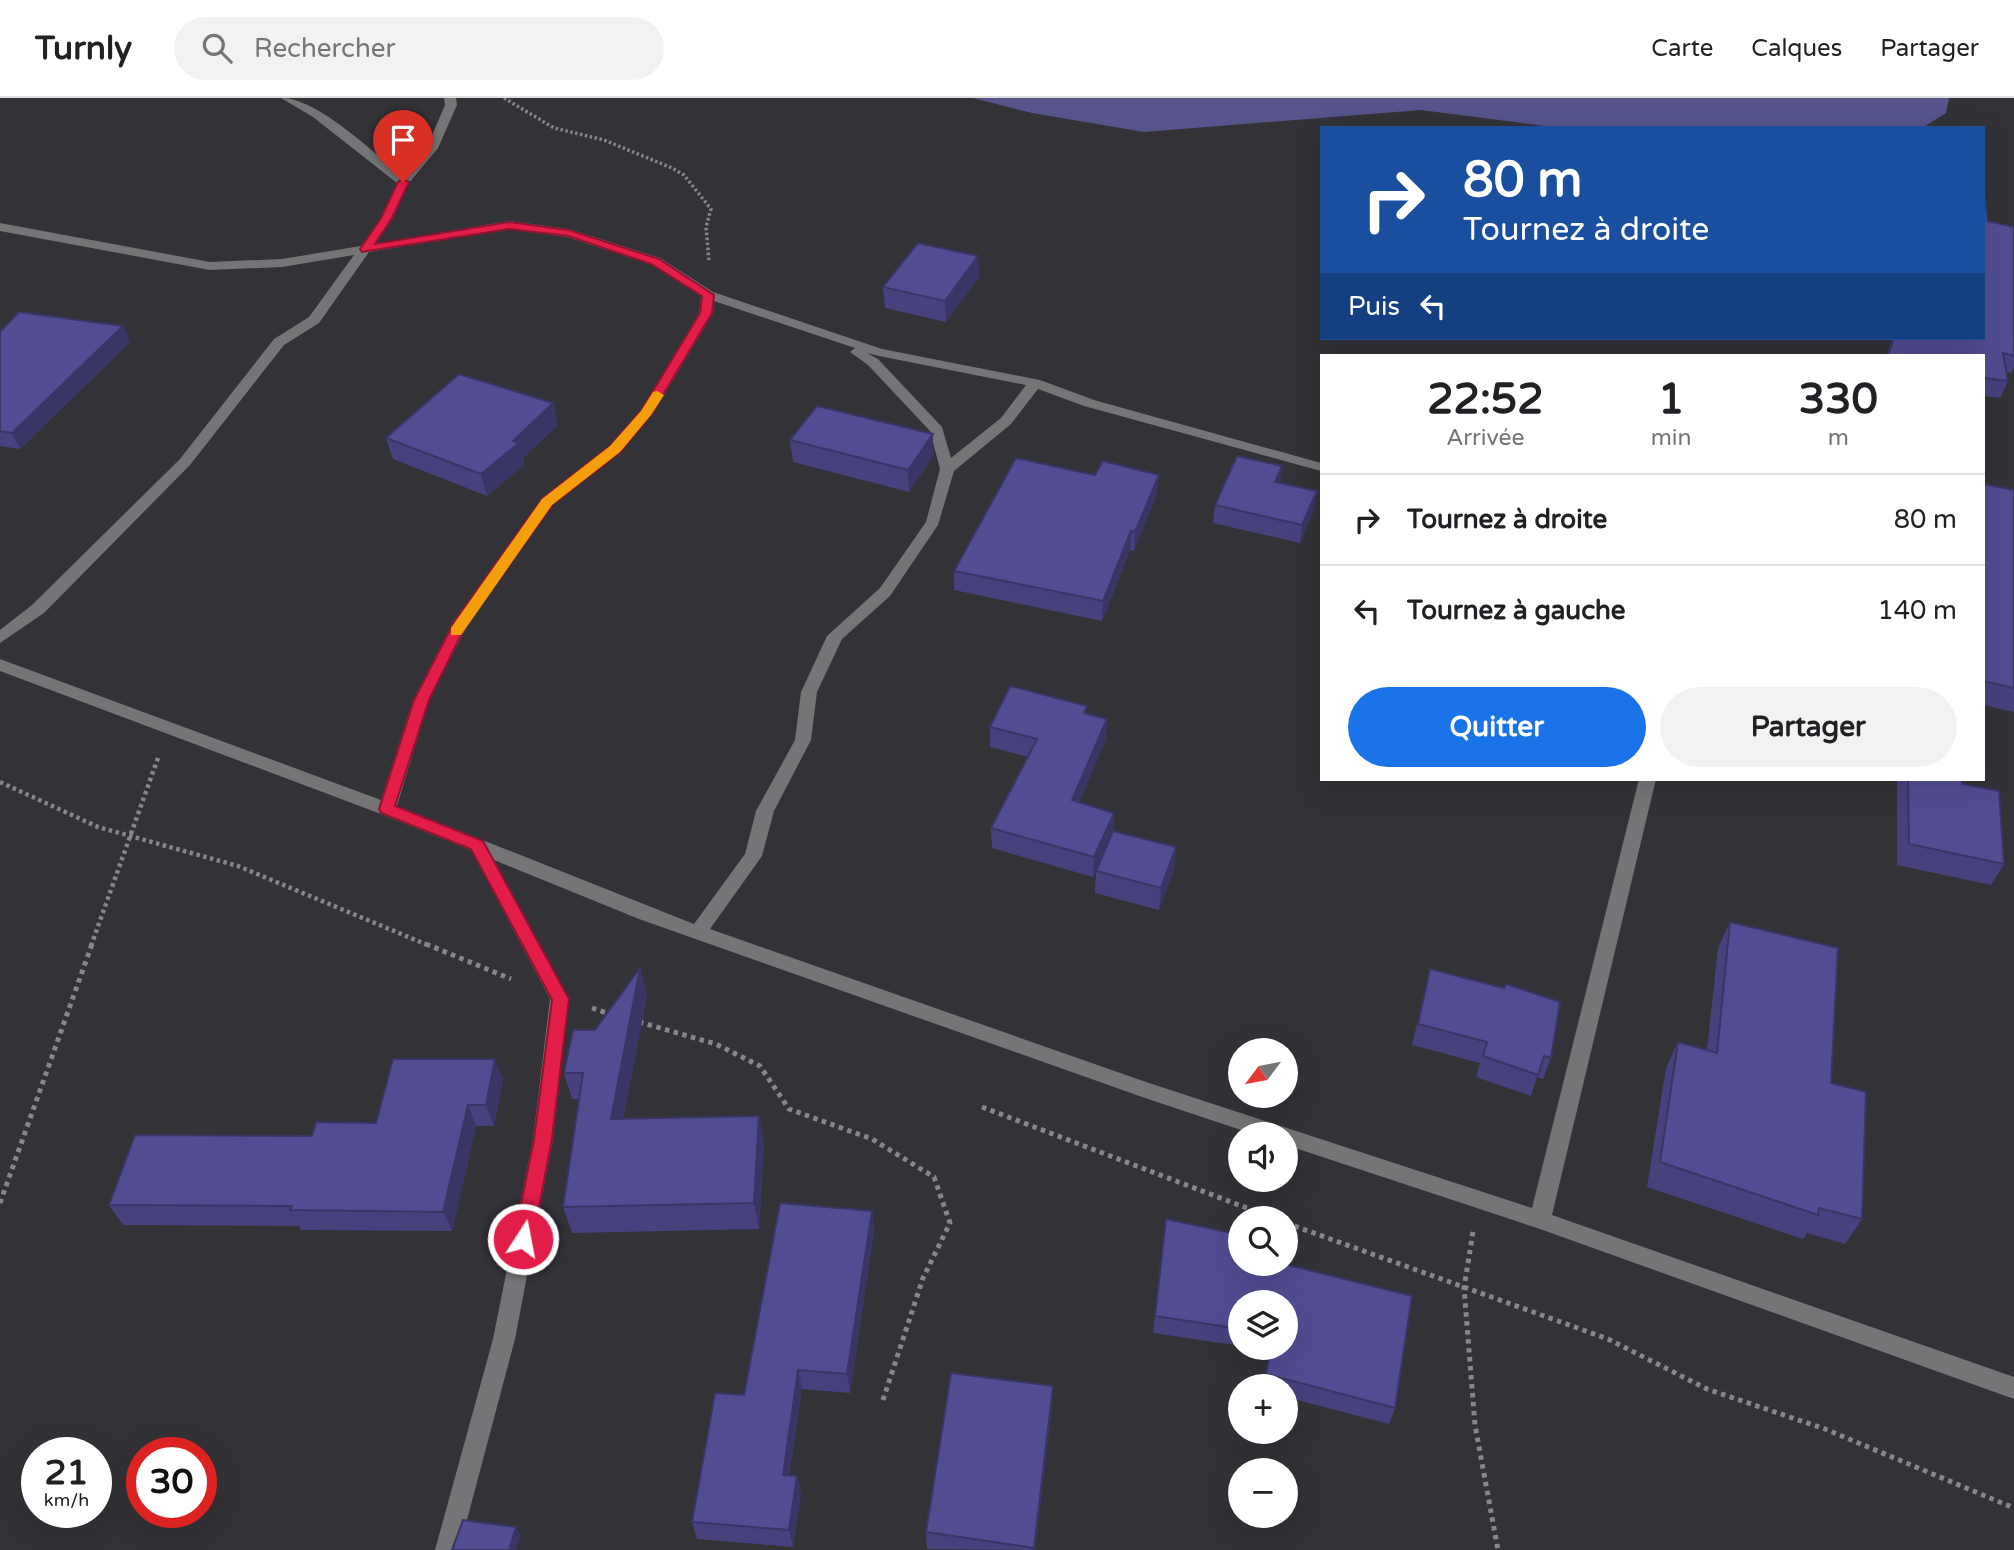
<!DOCTYPE html>
<html lang="fr">
<meta charset="utf-8">
<style>
body{margin:0;font-family:"Varela Round",sans-serif;background:#f2f2f2;color:#202124;height:100vh;display:flex;flex-direction:column;font-size:26px;white-space:nowrap}
*{box-sizing:border-box;margin:0}
p{font-size:23px;color:#757577}
.icon{flex:none;width:38px;height:38px;fill:none;stroke:currentColor;stroke-width:2;stroke-linecap:round;stroke-linejoin:round}
.map{position:relative;flex:1;overflow:hidden}
.side{position:absolute;left:1320px;top:256px;width:665px;height:427px;display:flex;flex-direction:column;background:#fff;border-radius:0px;box-shadow:0 7px 28px #0002}
.side>*{flex:none}
.hud{position:absolute;left:1320px;top:28px;width:665px;height:214px;border-radius:0px;box-shadow:0 7px 28px #0002;background:#1a4fa0;color:#fff;overflow:hidden}
.needle{width:46px;rotate:238deg}
.tools{position:absolute;left:1228px;top:940px;display:grid;gap:14px}
.tools a{display:grid;place-items:center;width:70px;height:70px;border-radius:50%;background:#fff;box-shadow:0 7px 28px #0002;font-size:35px}
.speed{position:absolute;left:21px;top:1339px;display:flex;gap:14px;font-size:35px;font-weight:700;text-align:center}
.speed>*{display:grid;place-content:center;width:91px;height:91px;border-radius:50%;background:#fff;box-shadow:0 7px 28px #0002;line-height:1}
.speed small{font-size:18px;font-weight:400}
.speed .limit{border:10px solid #d22;background:#fff;color:#111}
.pin{position:absolute;display:grid;place-items:center;width:60px;height:60px;color:#fff;margin:-72px -30px;border-radius:50% 50% 50% 0;rotate:-45deg;box-shadow:0 0 7px #0007}
.pin .icon{rotate:45deg}
.me{position:absolute;width:77px;margin:-38px;rotate:11deg;stroke-linejoin:round;filter:drop-shadow(0 0 5px #0008)}
.turn{display:flex;align-items:center;gap:24px;height:147px;padding:0 28px;font-size:32px}
.turn .icon{width:91px;height:91px;stroke-width:2.5}
.turn b{display:block;font-size:49px;line-height:60px}
.then{display:flex;align-items:center;height:66px;padding:0 28px;background:#0003;gap:14px;font-size:26px}
.eta{display:flex;justify-content:space-evenly;align-items:center;height:119px;text-align:center}
.eta b{font-size:42px;font-weight:700;line-height:49px}
.action{display:flex;gap:14px;margin-top:auto;padding:14px 28px}
.action a{flex:1;height:80px;border-radius:42px;background:#1a73e8;color:#fff;font-size:28px;font-weight:700;line-height:80px;text-align:center}
.action a+a{background:#f2f2f2;color:#202124}
ul{padding:0;list-style:none}
li{display:flex;align-items:center;gap:21px;height:91px;padding:0 28px;border-top:2px solid #e0e0e0}
li div{flex:1}
li b{display:block;font-size:26px}
li em{font-style:normal}
header{display:flex;align-items:center;gap:42px;box-sizing:border-box;height:98px;padding:0 35px;background:#fff;border-bottom:2px solid #e0e0e0}
header strong{font-size:33px}
nav{display:flex;gap:38px;margin-inline-start:auto;font-size:24px}
.search{width:490px;height:63px;background:#f2f2f2;display:flex;align-items:center;gap:18px;box-sizing:border-box;padding:0 24px;border-radius:38px;color:#757577;font-size:26px}
.map>svg:first-child{display:block}
.green{fill:#56548b}
.lines{fill:none;stroke-linecap:round;stroke-linejoin:round}
.path-far2{stroke:#87878b;stroke-width:3.5;stroke-dasharray:2.5 2.5;stroke-linecap:butt}
.path-far1{stroke:#87878b;stroke-width:4.5;stroke-dasharray:3.5 3.5;stroke-linecap:butt}
.path{stroke:#87878b;stroke-width:5;stroke-dasharray:4.5 4.5;stroke-linecap:butt}
.minor{fill:#757577;fill-rule:evenodd}
.wall{fill:#47427e}
.shaded-wall{fill:#393666}
.building{fill:#524d92;stroke:#393666;stroke-width:2}
.route{fill:#e11d48;stroke:#92132f;stroke-width:2}
.slow{fill:#f59e0b}
</style>
<header>
<strong>Turnly</strong>
<div class="search"><svg class="icon" aria-label="search" viewBox="0 0 24 24"><circle cx="10" cy="10" r="6"/><path d="M15 15l6 6"/></svg>Rechercher</div>
<nav><a>Carte</a><a>Calques</a><a>Partager</a></nav>
</header>
<div class="map">
<svg width="2014" height="1452" viewBox="0 0 2014 1452">
<rect width="100%" height="100%" fill="#323237"/>
<polygon class="green" points="973,0 1949,0 1946,15 1922,30 1560,30 1421,12 1144,34 1032,15"/>
<g class="lines">
<polyline class="path-far2" points="504,0 554,30 604,42 672,70 684,77 711,111 706,129 709,163"/>
<g class="path-far1">
<polyline points="0,684 98,729 238,768 430,848"/>
<polyline points="91,848 158,660"/>
</g>
<g class="path">
<polyline points="426,846 511,881"/>
<polyline points="592,910 610,916"/>
<polyline points="639,924 716,946 760,968 789,1011 872,1041 934,1079 950,1125 923,1180 882,1305"/>
<polyline points="982,1009 1273,1120"/>
<polyline points="0,1105 92,846"/>
<polyline points="1286,1125 1608,1241 1707,1291 1825,1331 2014,1410"/>
<polyline points="1473,1134 1464,1190 1475,1327 1498,1452"/>
</g>
<path class="minor" d="M 281,0 C 318,0 372,54 402,77 L 427,49 L 445,7 L 444,0 L 456,0 L 457,7 L 438,50 L 409,85 L 393,120 L 375,146 L 509,123 L 569,131 L 660,160 L 713,194 L 882,251 L 1040,282 L 1094,302 L 1321,365 L 1321,373 L 1084,308 L 1038,291 L 1011,326 L 954,373 L 938,427 L 890,498 L 842,541 L 817,594 L 811,642 L 774,713 L 762,758 L 710,831 L 1146,984 L 1532,1110 L 1639,681 L 1656,681 L 1552,1117 L 2014,1279 L 2014,1301 L 1540,1131 L 1286,1047 L 1286,1036 L 1253,1036 L 1145,1000 L 639,821 L 494,762 L 569,901 L 553,1041 L 515,1241 L 459,1452 L 435,1452 L 493,1241 L 533,1041 L 550,901 L 471,752 L 381,716 L 0,573 L 0,561 L 381,702 L 413,602 L 453,524 L 542,401 L 610,348 L 641,312 L 699,215 L 701,198 L 650,166 L 567,139 L 509,131 L 369,154 L 319,225 L 284,247 L 190,367 L 44,515 L 0,545 L 0,532 L 32,507 L 180,361 L 274,241 L 309,219 L 354,157 L 282,169 L 210,172 L 0,133 L 0,125 L 210,164 L 282,161 L 361,148 L 381,120 L 397,85 L 313,19 ZM 714,203 L 855,250 L 850,254 L 868,267 L 930,333 L 940,371 L 926,424 L 880,490 L 827,538 L 801,594 L 795,642 L 756,713 L 745,756 L 694,826 L 397,708 L 429,602 L 466,530 L 552,407 L 620,354 L 652,317 L 713,215 ZM 867,255 L 879,258 L 1026,287 L 1001,320 L 951,360 L 942,329 L 878,261 Z"/>
</g>
<g class="wall">
<polygon points="1988,123 2014,129 2014,269 2011,275 2006,274 2008,283 2000,300 1983,298 1983,257 1887,257 1892,240 1983,240"/>
<polygon points="978,158 979,179 946,224 885,210 883,189"/>
<polygon points="123,228 130,244 20,351 0,348 0,234"/>
<polygon points="553,305 558,327 523,360 524,367 487,398 393,361 386,340"/>
<polygon points="933,336 933,358 909,394 793,364 790,342"/>
<polygon points="1983,386 2014,392 2014,614 1983,607"/>
<polygon points="1157,396 1134,453 1130,452 1102,523 954,492 954,473"/>
<polygon points="1215,407 1314,411 1300,445 1213,425"/>
<polygon points="1087,616 1106,641 1079,704 1114,715 1113,733 1176,749 1174,771 1159,812 1095,795 1096,773 1102,761 1093,779 992,750 991,730 1028,659 990,649 990,629"/>
<polygon points="1897,681 1962,681 1962,686 2004,766 1991,787 1897,767"/>
<polygon points="1730,824 1831,985 1862,1121 1845,1146 1807,1135 1803,1141 1647,1089 1666,970 1678,944 1707,952 1718,850"/>
<polygon points="640,870 647,898 623,1021 764,1044 759,1131 572,1135 563,1109 579,1001 572,1001 564,975"/>
<polygon points="1430,871 1551,960 1543,981 1537,979 1531,998 1476,979 1480,965 1412,947"/>
<polygon points="503,981 494,1028 476,1028 452,1133 301,1132 299,1128 123,1127 109,1107 376,1025"/>
<polygon points="872,1113 874,1133 850,1295 802,1291 789,1378 797,1378 801,1396 793,1449 697,1441 692,1424 744,1297"/>
<polygon points="1166,1121 1236,1136 1233,1153 1241,1155 1241,1166 1284,1166 1412,1198 1395,1310 1389,1326 1286,1299 1286,1288 1263,1288 1270,1253 1250,1250 1286,1250 1286,1204 1241,1204 1241,1248 1153,1235"/>
<polygon points="1052,1306 1035,1452 927,1451 926,1434"/>
</g>
<g class="shaded-wall">
<polygon points="978,158 979,179 946,224 945,203"/>
<polygon points="123,228 130,244 20,351 12,335"/>
<polygon points="553,305 558,327 523,360 524,367 487,398 481,376 513,343"/>
<polygon points="933,336 933,358 909,394 908,372"/>
<polygon points="1282,368 1280,386 1275,384"/>
<polygon points="1159,377 1157,396 1134,453 1135,434"/>
<polygon points="1317,393 1314,411 1300,445 1302,427"/>
<polygon points="1131,433 1130,452 1102,523 1103,503"/>
<polygon points="1107,621 1106,641 1071,723 1072,702"/>
<polygon points="1114,715 1113,735 1093,779 1094,759"/>
<polygon points="1176,749 1174,771 1159,812 1161,790"/>
<polygon points="640,870 647,898 618,1047 611,1021"/>
<polygon points="495,961 503,981 494,1028 486,1007"/>
<polygon points="468,1007 476,1028 452,1133 443,1114"/>
<polygon points="759,1018 764,1044 759,1131 754,1105"/>
<polygon points="872,1113 874,1133 850,1295 847,1276"/>
<polygon points="798,1272 802,1291 786,1395 783,1377"/>
<polygon points="1053,1288 1052,1306 1035,1452 1034,1452"/>
<polygon points="797,1378 801,1396 793,1449 789,1432"/>
<polygon points="516,1429 521,1438 516,1452 509,1452"/>
</g>
<g class="building">
<polygon points="1983,85 1988,123 2014,129 2014,258 2003,255 2008,283 1983,280 1983,257 1888,257 1894,240 1983,240"/>
<polygon points="918,145 978,158 945,203 883,189"/>
<polygon points="19,214 123,228 12,335 0,333 0,234"/>
<polygon points="459,276 553,305 513,343 519,345 481,376 386,340"/>
<polygon points="817,308 933,336 908,372 790,342"/>
<polygon points="1237,358 1282,368 1275,384 1317,393 1302,427 1215,407"/>
<polygon points="1016,360 1095,377 1103,363 1159,377 1135,434 1131,433 1103,503 954,473"/>
<polygon points="1983,386 2014,392 2014,590 1983,583"/>
<polygon points="1010,588 1087,608 1084,615 1107,621 1072,702 1114,715 1094,759 991,730 1037,641 990,629"/>
<polygon points="1908,681 1962,681 1962,686 1999,693 2004,766 1909,746"/>
<polygon points="1113,733 1176,749 1161,790 1096,773"/>
<polygon points="1730,824 1838,850 1831,985 1866,994 1862,1121 1819,1110 1818,1117 1660,1064 1678,944 1717,955"/>
<polygon points="640,870 611,1021 759,1018 754,1105 563,1109 583,975 564,975 573,932 595,932"/>
<polygon points="1430,871 1504,890 1506,886 1560,904 1551,960 1544,958 1538,977 1483,958 1487,944 1418,926"/>
<polygon points="393,961 495,961 486,1007 468,1007 443,1114 290,1112 292,1108 109,1107 135,1037 312,1038 316,1024 376,1025"/>
<polygon points="780,1105 872,1113 847,1276 798,1272 783,1377 797,1378 789,1432 692,1424 715,1295 744,1297"/>
<polygon points="1166,1121 1236,1136 1233,1153 1241,1155 1241,1166 1284,1166 1412,1198 1395,1310 1266,1276 1271,1250 1286,1250 1286,1204 1241,1204 1241,1231 1155,1218"/>
<polygon points="951,1275 1053,1288 1034,1450 926,1434"/>
<polygon points="463,1422 516,1429 509,1452 452,1452"/>
</g>
<polygon class="route" points="403,81 409,84 392,120 375,146 509,124 569,132 659,161 714,197 712,215 651,317 620,354 552,407 465,529 429,602 395,708 483,743 569,901 552,1041 533,1141 530,1147 523,1150 516,1147 514,1141 534,1041 552,902 471,751 381,715 379,711 414,602 454,524 542,401 610,348 641,313 700,215 702,198 651,166 568,138 509,131 362,154 360,151 381,120 398,84"/>
<polygon class="slow" points="657,293 664,297 651,317 620,354 552,407 461,537 451,537 451,530 542,401 610,348 641,313 653,294"/>
</svg>
<div class="tools">
<a><svg class="needle" viewBox="-14 -14 28 28"><path d="M0-13l5 13h-10z" fill="#e53935"/><path d="M0 13l5-13h-10z" fill="#757577"/></svg></a>
<a><svg class="icon" aria-label="sound" viewBox="0 0 24 24"><path d="M4 9h4l5-4v14l-5-4H4zM17 9q2 3 0 6"/></svg></a>
<a><svg class="icon" aria-label="search" viewBox="0 0 24 24"><circle cx="10" cy="10" r="6"/><path d="M15 15l6 6"/></svg></a>
<a><svg class="icon" aria-label="layers" viewBox="0 0 24 24"><path d="M12 4l9 5-9 5-9-5zM3 14l9 5 9-5"/></svg></a>
<a>+</a>
<a>−</a>
</div>
<div class="speed"><div>21<small>km/h</small></div><div class="limit">30</div></div>
<div class="pin" style="left:403px;top:84px;background:#d93025"><svg class="icon" aria-label="arrive" viewBox="0 0 24 24"><path d="M6 21V4h12l-3 4 3 4H6"/></svg></div>
<svg class="me" style="left:523px;top:1141px" viewBox="-20 -20 40 40"><circle r="17" fill="#e11d48" stroke="#fff" stroke-width="3"/><path d="M0-11L8 9 0 5-8 9z" fill="#fff"/></svg>
<div class="hud">
<div class="turn"><svg class="icon" aria-label="right" viewBox="0 0 24 24"><path d="M7 20v-9h11M14 6l5 5-5 5"/></svg><div><b>80 m</b>Tournez à droite</div></div>
<div class="then">Puis<svg class="icon" aria-label="left" viewBox="0 0 24 24"><path d="M17 20v-9H6M10 6l-5 5 5 5"/></svg></div>
</div>
<section class="side">
<div class="eta">
<div><b>22:52</b><p>Arrivée</p></div>
<div><b>1</b><p>min</p></div>
<div><b>330</b><p>m</p></div>
</div>
<ul>
<li><svg class="icon" aria-label="right" viewBox="0 0 24 24"><path d="M7 20v-9h11M14 6l5 5-5 5"/></svg><div><b>Tournez à droite</b></div><em>80 m</em></li>
<li><svg class="icon" aria-label="left" viewBox="0 0 24 24"><path d="M17 20v-9H6M10 6l-5 5 5 5"/></svg><div><b>Tournez à gauche</b></div><em>140 m</em></li>
</ul>
<div class="action"><a>Quitter</a><a>Partager</a></div>
</section>
</div>
